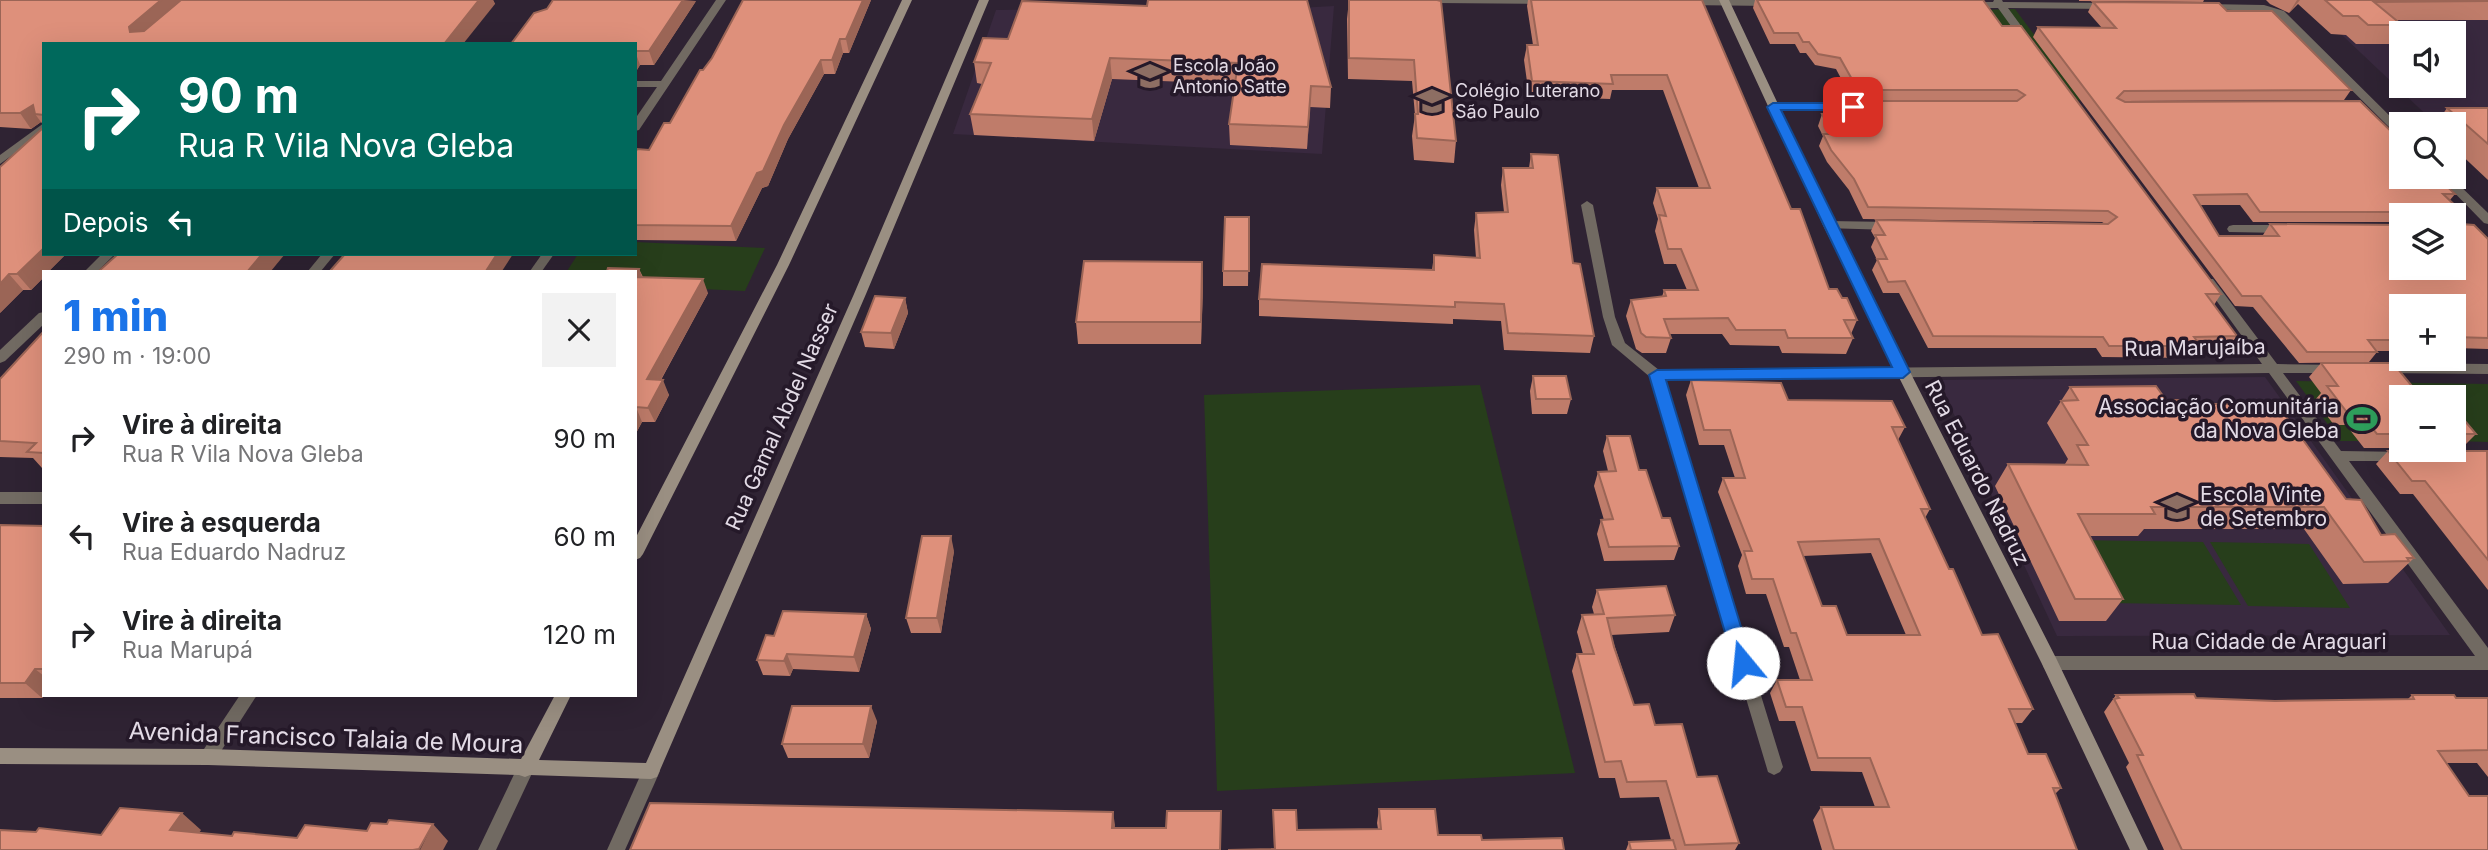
<!DOCTYPE html>
<html lang="pt">
<meta charset="utf-8">
<style>
body{margin:0;font-family:Inter,sans-serif;background:#f2f2f2;color:#202124;height:100vh;display:flex;flex-direction:column;font-size:26px;white-space:nowrap}
*{box-sizing:border-box;margin:0}
p{font-size:23px;color:#757577}
.icon{flex:none;width:38px;height:38px;fill:none;stroke:currentColor;stroke-width:2;stroke-linecap:round;stroke-linejoin:round}
.map{position:relative;flex:1;overflow:hidden}
.panel{position:absolute;left:42px;top:270px;width:595px;height:427px;display:flex;flex-direction:column;background:#fff;border-radius:0px;box-shadow:0 7px 28px #0002}
.panel>*{flex:none}
.banner{position:absolute;left:42px;top:42px;width:595px;height:214px;border-radius:0px;box-shadow:0 7px 28px #0002;background:#00695c;color:#fff;overflow:hidden}
.tools{position:absolute;left:2389px;top:21px;display:grid;gap:14px}
.tools a{display:grid;place-items:center;width:77px;height:77px;border-radius:0px;background:#fff;box-shadow:0 7px 28px #0002;font-size:35px}
.pin{position:absolute;display:grid;place-items:center;width:60px;height:60px;color:#fff;margin:-30px;border-radius:14px;box-shadow:0 4px 10px #0006}
.me{position:absolute;width:77px;margin:-38px;rotate:343deg;stroke-linejoin:round;filter:drop-shadow(0 0 5px #0008)}
.turn{display:flex;align-items:center;gap:24px;height:147px;padding:0 21px;font-size:32px}
.turn .icon{width:91px;height:91px;stroke-width:2.5}
.turn b{display:block;font-size:49px;line-height:60px}
.then{display:flex;align-items:center;height:66px;padding:0 21px;background:#0003;gap:14px;font-size:26px}
.round{display:grid;place-items:center;flex:none;width:74px;height:74px;border-radius:0px;background:#f2f2f2}
.head{display:flex;align-items:center;justify-content:space-between;height:119px;padding:0 21px}
h1{font-size:42px;font-weight:800;line-height:52px;color:#1a73e8}
ul{padding:0;list-style:none}
li{display:flex;align-items:center;gap:21px;height:98px;padding:0 21px}
li div{flex:1}
li b{display:block;font-size:26px}
li em{font-style:normal}
.map>svg:first-child{display:block}
.built{fill:#39293f;fill-rule:evenodd}
.green{fill:#273e1b}
.lines{fill:none;stroke-linecap:round;stroke-linejoin:round}
.street{fill:#716a62;fill-rule:evenodd}
.secondary{fill:#9a8f82;fill-rule:evenodd}
.wall{fill:#bf7c6a;fill-rule:evenodd}
.shaded-wall{fill:#9b6556}
.building{fill:#de907b;stroke:#9b6556;stroke-width:2;fill-rule:evenodd}
.route{fill:#1a73e8;stroke:#114b97;stroke-width:2}
.labels{text-anchor:middle;stroke-width:7;stroke-linejoin:round;paint-order:stroke}
.far-poi-label{font-size:18px;fill:#e3dbe6;stroke:#251929;text-anchor:start}
.street-label{font-size:21px;fill:#e3dbe6;stroke:#251929}
.poi-label{font-size:21px;fill:#e3dbe6;stroke:#251929;text-anchor:end}
.near-street-label{font-size:24px;fill:#e3dbe6;stroke:#251929}
</style>
<div class="map">
<svg width="2488" height="850" viewBox="0 0 2488 850">
<rect width="100%" height="100%" fill="#2f2333"/>
<g class="built">
<path d="M 2305,0 L 2488,0 L 2488,174 L 2454,124 L 2436,124 ZM 2401,33 L 2454,33 L 2454,86 L 2401,86 Z"/>
<polygon points="1334,6 1322,154 953,134 996,10 1152,8 1209,13"/>
<polygon points="2265,377 2450,635 2057,636 1938,380"/>
</g>
<g class="green">
<polygon points="2015,9 2083,100 2048,103 1979,10"/>
<polygon points="635,242 765,248 745,291 635,286 635,271 567,271 578,254 635,254"/>
<polygon points="2296,381 2488,384 2488,442 2454,441 2454,397 2401,397 2401,441 2340,441"/>
<polygon points="1480,385 1575,773 1217,791 1204,395"/>
<polygon points="2075,540 2203,542 2241,605 2108,603"/>
<polygon points="2210,542 2309,544 2350,608 2248,606"/>
</g>
<g class="lines">
<g class="street">
<polygon points="716,0 726,0 639,130 635,131 635,119 657,87 635,87 635,81 661,81"/>
<polygon points="1432,0 1552,0 1553,1 1548,4 1437,3"/>
<polygon points="1680,0 1772,0 1777,3 1772,6 1684,5 1681,4"/>
<polygon points="1994,0 2002,0 2003,2 2108,3 2113,6 2108,9 2008,8 2033,42 2028,45 2024,44 1998,8 1967,8 1962,5 1967,2 1993,2"/>
<polygon points="2205,4 2264,5 2284,11 2401,127 2401,136 2397,135 2276,15 2263,11 2202,9 2200,7"/>
<polygon points="1773,104 1880,104 1885,107 1880,110 1769,109 1768,107"/>
<polygon points="44,123 44,132 0,164 0,155"/>
<polygon points="2439,177 2451,177 2488,213 2488,224 2484,223"/>
<polygon points="1587,201 1593,205 1615,317 1625,343 1659,370 2262,364 2203,282 2205,279 2213,279 2277,364 2341,365 2343,368 2336,373 2283,373 2341,451 2407,452 2409,456 2407,460 2402,461 2349,461 2488,648 2488,670 2050,670 2044,668 2042,663 2044,658 2050,656 2475,656 2269,373 1664,380 1783,767 1780,772 1774,775 1768,772 1650,377 1612,345 1603,317 1581,205"/>
<polygon points="1829,221 1891,222 1897,226 1891,230 1825,228 1823,225"/>
<polygon points="2233,225 2284,225 2290,229 2284,233 2229,232 2227,229 2229,226"/>
<polygon points="102,254 115,254 98,271 85,271"/>
<polygon points="322,254 335,254 321,271 308,271"/>
<polygon points="542,254 554,254 542,271 530,271"/>
<polygon points="44,312 44,324 5,361 0,363 0,350 39,313"/>
<polygon points="2381,363 2488,364 2488,374 2381,373 2374,368"/>
<rect x="0" y="492" width="44" height="12"/>
<polygon points="240,695 257,695 214,762 208,765 202,762 199,757 202,752"/>
<polygon points="525,761 531,764 534,769 496,850 478,850 519,764"/>
<polygon points="651,763 657,765 660,771 625,850 607,850 645,765"/>
</g>
<g class="secondary">
<polygon points="902,0 912,0 789,265 643,554 640,558 635,560 635,539 777,265"/>
<polygon points="979,0 989,0 866,294 657,777 651,779 530,775 525,777 519,775 208,765 0,764 0,748 208,749 521,759 555,695 571,695 539,760 646,763 854,294"/>
<polygon points="1719,0 1729,0 1835,225 2056,658 2148,850 2130,850 2042,664 1823,225"/>
</g>
</g>
<g class="wall">
<polygon points="0,0 493,0 495,4 44,44 44,126 41,122 31,129 0,127"/>
<polygon points="871,0 849,53 843,53 835,74 824,74 788,139 768,186 762,188 736,241 635,240 635,153 649,150 670,123 712,58"/>
<polygon points="1349,0 1437,0 1456,141 1454,163 1414,160 1412,136 1415,115 1412,81 1348,79 1347,19"/>
<polygon points="1528,0 1702,0 1791,209 1829,289 1842,298 1857,320 1851,334 1853,338 1846,354 1782,353 1779,346 1730,345 1722,334 1670,334 1671,338 1666,353 1642,353 1636,349 1626,316 1631,300 1662,297 1664,290 1687,290 1676,264 1664,264 1655,231 1658,219 1653,203 1657,188 1699,188 1663,90 1612,90 1610,99 1529,96 1524,60 1527,45 1533,45 1527,6"/>
<polygon points="1755,0 1983,0 2002,26 2221,294 2214,305 2237,336 2229,347 2200,348 2193,358 2102,357 2096,348 1928,348 1899,293 1883,293 1872,270 1877,260 1871,247 1875,238 1871,231 1876,220 2105,224 2102,222 1863,219 1849,190 1827,162 1819,146 1823,136 1818,126 1822,114 1837,114 1839,108 1861,108 1863,101 1853,101 1836,69 1815,65 1806,53 1800,53 1795,44 1770,44 1753,8"/>
<polygon points="2079,0 2204,0 2203,2 2079,1"/>
<polygon points="2266,0 2488,0 2488,20 2396,20 2402,25 2389,44 2356,44 2346,35 2331,34 2298,4 2289,13 2270,4"/>
<polygon points="696,1 654,65 640,65 635,73 635,44"/>
<polygon points="1022,1 1331,87 1330,108 1310,107 1307,149 1230,145 1229,124 1235,84 1112,79 1094,141 974,135 970,114 982,84 977,83 974,62 1008,39"/>
<path d="M 2093,2 L 2227,11 L 2351,90 L 2344,100 L 2123,101 L 2455,194 L 2450,200 L 2461,224 L 2488,239 L 2488,349 L 2454,348 L 2454,306 L 2401,306 L 2401,351 L 2377,351 L 2377,352 L 2369,362 L 2299,363 L 2253,307 L 2235,306 L 2033,37 L 2038,27 L 2102,28 L 2088,12 ZM 2200,205 L 2240,205 L 2253,222 L 2401,222 L 2401,215 L 2454,215 L 2401,268 L 2270,224 L 2263,235 L 2264,236 L 2219,236 Z"/>
<polygon points="2447,108 2488,108 2488,180 2454,148 2454,124 2436,124"/>
<polygon points="44,127 66,254 49,271 44,271 44,277 31,290 23,290 0,313"/>
<polygon points="1531,154 1573,263 1594,336 1590,353 1504,350 1501,321 1453,319 1453,324 1259,316 1259,299 1432,270 1434,255 1476,258 1474,230 1476,213 1504,212 1501,185 1503,168 1529,168"/>
<polygon points="1249,217 1248,286 1223,286 1223,271"/>
<polygon points="1202,262 1203,284 1201,344 1078,344 1076,322"/>
<polygon points="639,269 643,277 708,293 661,380 669,395 655,422 642,422 635,435 635,271"/>
<polygon points="905,298 908,313 894,349 865,347 861,332"/>
<polygon points="44,331 44,468 42,468 33,458 0,457 0,379"/>
<polygon points="2321,363 2401,397 2401,448 2364,448 2346,425 2334,425 2315,400 2321,393 2309,377"/>
<polygon points="1533,376 1571,399 1567,414 1532,414 1530,391"/>
<path d="M 1691,380 L 1788,400 L 1905,427 L 1898,440 L 1930,509 L 1925,518 L 1949,569 L 1982,635 L 2033,709 L 2022,723 L 2015,723 L 2028,754 L 2061,788 L 2055,794 L 2077,850 L 1822,850 L 1813,820 L 1821,807 L 1875,807 L 1862,772 L 1811,771 L 1795,721 L 1779,721 L 1770,693 L 1777,680 L 1800,680 L 1789,647 L 1784,647 L 1766,594 L 1746,594 L 1738,566 L 1742,555 L 1718,492 L 1723,478 L 1735,478 L 1724,445 L 1699,445 L 1686,395 ZM 1871,553 L 1906,635 L 1847,635 L 1822,606 L 1803,556 Z"/>
<polygon points="2070,387 2185,404 2346,499 2381,535 2414,558 2388,583 2343,584 2304,529 2144,529 2138,536 2089,536 2123,599 2106,621 2059,621 1995,486 2008,464 2065,464 2068,459 2047,423"/>
<polygon points="2454,408 2476,434 2462,448 2454,448"/>
<polygon points="1607,436 1639,470 1662,518 1679,546 1674,560 1604,561 1597,534 1601,520 1604,520 1594,486 1598,472 1608,471 1603,451"/>
<polygon points="2388,451 2488,451 2488,590 2413,494 2400,494 2376,464"/>
<polygon points="0,525 44,526 45,695 42,698 0,698"/>
<polygon points="954,551 941,633 911,633 906,618"/>
<polygon points="1597,590 1675,615 1669,632 1611,635 1634,705 1655,725 1697,777 1739,843 1735,850 1626,850 1629,842 1671,840 1659,797 1620,798 1615,778 1599,778 1572,671 1577,654 1583,654 1577,632 1582,615 1594,614 1592,607"/>
<polygon points="866,614 871,629 859,672 793,669 790,676 763,675 757,660 774,636"/>
<polygon points="2116,695 2275,701 2408,699 2412,695 2456,698 2488,698 2488,777 2477,763 2446,763 2488,850 2164,850 2126,767 2129,763 2104,712"/>
<polygon points="877,721 869,758 788,758 782,744"/>
<polygon points="1379,809 1438,835 1482,840 1274,849 1273,810 1297,830 1378,829 1377,823"/>
</g>
<g class="shaded-wall">
<polygon points="161,0 184,0 138,42 130,32 129,27"/>
<polygon points="479,0 493,0 495,4 463,44 444,44"/>
<polygon points="683,0 696,1 654,65 649,51"/>
<polygon points="863,0 871,0 849,53 846,39"/>
<polygon points="2297,0 2300,0 2289,13"/>
<polygon points="840,39 843,53 835,74 832,60"/>
<polygon points="635,51 640,65 635,73"/>
<polygon points="1110,58 1112,79 1094,141 1092,119"/>
<polygon points="821,60 824,74 788,139 768,186 762,188 736,241 731,226 757,173"/>
<polygon points="1311,86 1310,107 1307,149 1308,127"/>
<polygon points="33,105 35,114 41,122 31,129 20,113"/>
<polygon points="44,248 44,254 66,254 49,271 44,271 44,277 31,290 17,274"/>
<polygon points="262,254 285,254 271,271 248,271"/>
<polygon points="497,254 513,254 502,271 486,271"/>
<polygon points="1202,262 1203,284 1201,344 1201,322"/>
<polygon points="639,269 645,284 635,278"/>
<polygon points="9,274 23,290 0,313 0,284"/>
<polygon points="703,279 708,293 653,394 647,379"/>
<polygon points="905,298 908,313 894,349 891,333"/>
<polygon points="663,380 669,395 655,422 648,408"/>
<polygon points="636,407 642,422 635,435 635,408"/>
<polygon points="951,536 954,551 941,633 937,618"/>
<polygon points="866,614 871,629 859,672 854,657"/>
<polygon points="787,654 793,669 790,676 784,661"/>
<polygon points="35,669 44,676 45,695 42,698 25,683"/>
<polygon points="871,706 877,721 869,758 863,744"/>
<polygon points="1113,812 1115,825 1114,841 1112,828"/>
<polygon points="182,813 201,830 190,847 170,830"/>
<polygon points="433,824 448,841 443,850 420,850"/>
</g>
<g class="building">
<polygon points="0,0 161,0 129,27 130,32 144,31 181,0 479,0 444,44 44,44 44,115 35,114 33,105 20,113 0,113"/>
<polygon points="553,0 683,0 649,51 635,51 635,44 511,44 534,13 547,9"/>
<polygon points="743,0 863,0 846,39 840,39 832,60 821,60 784,125 763,171 757,173 731,226 635,225 635,153 637,149 649,150 664,123 670,123 700,70 703,70 712,58"/>
<polygon points="1148,0 1307,0 1331,87 1311,86 1308,127 1229,124 1238,63 1110,58 1092,119 970,114 991,63 974,62 983,38 1008,39 1022,1 1147,6"/>
<polygon points="1349,0 1437,0 1441,1 1456,141 1417,138 1415,114 1418,114 1414,60 1349,58"/>
<polygon points="1531,0 1702,0 1791,209 1800,209 1829,289 1837,289 1842,298 1847,298 1857,320 1844,320 1853,338 1788,338 1785,330 1736,330 1728,318 1664,319 1671,338 1646,337 1641,333 1631,300 1666,296 1664,290 1698,290 1681,249 1668,249 1659,215 1666,216 1657,188 1710,188 1667,75 1611,75 1613,84 1532,81 1527,45 1538,45"/>
<polygon points="1757,0 1983,0 2002,26 2021,26 2221,294 2206,294 2237,336 2194,337 2201,346 2109,346 2103,337 1933,336 1905,281 1888,282 1877,259 1887,259 1875,235 1885,235 1876,220 2108,224 2117,217 2108,211 1868,207 1854,179 1831,150 1823,134 1832,134 1822,114 1842,114 1839,108 1868,108 1863,101 2017,101 2025,95 2017,90 1858,90 1840,58 1818,54 1809,42 1803,42 1798,33 1774,33"/>
<polygon points="2325,0 2488,0 2488,1 2374,2 2402,25 2368,25 2358,16 2343,16"/>
<path d="M 2093,2 L 2219,3 L 2227,11 L 2272,11 L 2351,90 L 2124,91 L 2117,98 L 2125,102 L 2360,101 L 2401,141 L 2401,177 L 2437,177 L 2455,194 L 2443,194 L 2462,212 L 2461,224 L 2474,225 L 2488,239 L 2488,338 L 2454,337 L 2454,306 L 2401,306 L 2401,340 L 2368,340 L 2377,352 L 2307,352 L 2261,296 L 2242,296 L 2038,27 L 2116,28 ZM 2247,194 L 2260,212 L 2409,212 L 2410,215 L 2454,215 L 2454,268 L 2401,268 L 2401,225 L 2270,224 L 2279,236 L 2219,236 L 2194,195 Z"/>
<polygon points="2447,108 2488,108 2488,144"/>
<polygon points="44,127 44,248 17,274 9,274 0,284 0,167"/>
<polygon points="1531,154 1558,155 1573,263 1580,264 1594,336 1508,333 1504,304 1455,302 1455,307 1259,299 1262,264 1434,270 1434,255 1480,258 1476,213 1508,212 1503,168 1533,168"/>
<polygon points="1225,217 1249,217 1249,271 1223,271"/>
<polygon points="118,254 262,254 248,271 99,271"/>
<polygon points="345,254 497,254 486,271 330,271"/>
<polygon points="1084,261 1202,262 1201,322 1076,322"/>
<polygon points="608,268 639,269 635,277 635,271 607,271"/>
<polygon points="635,277 703,279 647,379 663,380 648,408 636,407 635,408"/>
<polygon points="875,296 905,298 891,333 861,332"/>
<polygon points="44,331 44,453 27,452 36,443 0,441 0,379"/>
<polygon points="2321,363 2393,363 2421,397 2401,397 2401,434 2377,434 2358,411 2346,411 2327,386 2338,386"/>
<polygon points="1533,376 1566,376 1571,399 1536,399"/>
<path d="M 1691,380 L 1781,383 L 1788,400 L 1892,401 L 1905,427 L 1892,427 L 1930,509 L 1921,509 L 1949,569 L 1953,569 L 1982,635 L 1998,634 L 2033,709 L 2009,709 L 2028,754 L 2046,754 L 2061,788 L 2053,788 L 2077,850 L 1834,850 L 1821,807 L 1889,807 L 1870,758 L 1818,758 L 1802,707 L 1786,707 L 1777,680 L 1812,680 L 1796,633 L 1791,633 L 1773,579 L 1752,579 L 1744,551 L 1752,551 L 1723,478 L 1745,478 L 1730,430 L 1704,430 ZM 1879,539 L 1920,635 L 1847,635 L 1836,606 L 1822,606 L 1798,542 Z"/>
<polygon points="2156,386 2166,400 2182,400 2185,404 2277,404 2346,499 2361,500 2381,535 2395,534 2414,558 2407,558 2409,561 2364,562 2324,507 2151,507 2155,514 2078,514 2123,599 2075,599 2008,464 2088,465 2077,445 2088,445 2061,401 2078,400 2070,387"/>
<polygon points="2454,408 2476,434 2454,434"/>
<polygon points="1607,436 1630,436 1639,470 1646,470 1662,518 1670,518 1679,546 1609,547 1601,520 1613,519 1598,472 1616,471"/>
<polygon points="2388,451 2487,451 2488,560 2425,481 2412,481"/>
<polygon points="0,525 44,526 44,669 35,669 25,683 0,683"/>
<polygon points="922,536 951,536 937,618 906,618"/>
<polygon points="1666,586 1675,615 1607,618 1614,647 1634,705 1649,704 1655,725 1682,724 1697,777 1717,776 1739,843 1685,845 1666,781 1627,782 1621,761 1605,762 1577,654 1594,654 1582,615 1604,614 1597,590"/>
<polygon points="783,611 866,614 854,657 787,654 784,661 757,660 766,635 774,636"/>
<polygon points="2194,694 2196,698 2275,701 2414,699 2412,695 2454,695 2456,698 2488,698 2488,750 2438,751 2469,796 2488,796 2488,850 2182,850 2137,755 2143,755 2114,699 2119,698 2116,695"/>
<polygon points="792,706 871,706 863,744 782,744"/>
<polygon points="650,803 1113,812 1112,828 1166,828 1167,811 1221,811 1220,850 630,850"/>
<polygon points="120,808 182,813 170,830 232,836 234,832 297,838 305,825 367,831 371,823 387,824 389,820 433,824 419,849 413,850 0,850 0,830 36,832 39,828 101,835"/>
<polygon points="1379,809 1435,809 1438,835 1481,835 1482,840 1562,838 1564,850 1228,850 1275,849 1273,810 1296,810 1297,830 1381,829"/>
<polygon points="1673,840 1676,850 1631,850 1629,842"/>
</g>
<polygon class="route" points="1773,103 1853,103 1859,107 1853,110 1781,110 1910,372 1903,378 1666,380 1752,663 1749,668 1736,668 1734,663 1649,375 1657,370 1892,367 1767,107"/>
<defs>
<g id="school-bare" transform="scale(2.415)"><path d="M0-5L7-2L0 1L-7-2ZM-4 1L0 2.5L4 1V4Q0 6-4 4Z" fill="#8d6e63" stroke="#251929" stroke-width="2.5" paint-order="stroke"/></g>
<g id="stadium-bare" transform="scale(2.415)"><path d="M0-5a6.5 5 0 1 0 0 10a6.5 5 0 1 0 0-10ZM-3.5-1.8h7v3.6h-7Z" fill="#2e9e5b" stroke="#251929" stroke-width="2.5" paint-order="stroke"/></g>
</defs>
<g fill-rule="evenodd">
<use href="#school-bare" x="1150" y="76"/>
<use href="#school-bare" x="1432" y="101"/>
<use href="#stadium-bare" x="2362" y="419"/>
<use href="#school-bare" x="2177" y="507"/>
</g>
<g class="labels">
<g class="far-poi-label">
<text x="1173" y="72">Escola João<tspan x="1173" dy="21">Antonio Satte</tspan></text>
<text x="1455" y="97">Colégio Luterano<tspan x="1455" dy="21">São Paulo</tspan></text>
</g>
<g class="street-label">
<text transform="translate(2195 348) rotate(-1)" y="7">Rua Marujaíba</text>
<text transform="translate(782 417) rotate(-66)" y="7">Rua Gamal Abdel Nasser</text>
<text transform="translate(1977 473) rotate(63)" y="7">Rua Eduardo Nadruz</text>
<text x="2269" y="649">Rua Cidade de Araguari</text>
</g>
<g class="poi-label">
<text x="2339" y="414">Associação Comunitária<tspan x="2339" dy="24">da Nova Gleba</tspan></text>
<text x="2200" y="502" text-anchor="start">Escola Vinte<tspan x="2200" dy="24">de Setembro</tspan></text>
</g>
<g class="near-street-label">
<text transform="translate(326 738) rotate(2)" y="8">Avenida Francisco Talaia de Moura</text>
</g>
</g>
</svg>
<div class="tools">
<a><svg class="icon" aria-label="sound" viewBox="0 0 24 24"><path d="M4 9h4l5-4v14l-5-4H4zM17 9q2 3 0 6"/></svg></a>
<a><svg class="icon" aria-label="search" viewBox="0 0 24 24"><circle cx="10" cy="10" r="6"/><path d="M15 15l6 6"/></svg></a>
<a><svg class="icon" aria-label="layers" viewBox="0 0 24 24"><path d="M12 4l9 5-9 5-9-5zM3 14l9 5 9-5"/></svg></a>
<a>+</a>
<a>−</a>
</div>
<div class="pin" style="left:1853px;top:107px;background:#d93025"><svg class="icon" aria-label="arrive" viewBox="0 0 24 24"><path d="M6 21V4h12l-3 4 3 4H6"/></svg></div>
<svg class="me" style="left:1743px;top:663px" viewBox="-20 -20 40 40"><circle r="19" fill="#fff"/><path d="M0-13L10 11 0 6-10 11z" fill="#1a73e8"/></svg>
<div class="banner">
<div class="turn"><svg class="icon" aria-label="right" viewBox="0 0 24 24"><path d="M7 20v-9h11M14 6l5 5-5 5"/></svg><div><b>90 m</b>Rua R Vila Nova Gleba</div></div>
<div class="then">Depois<svg class="icon" aria-label="left" viewBox="0 0 24 24"><path d="M17 20v-9H6M10 6l-5 5 5 5"/></svg></div>
</div>
<section class="panel">
<div class="head"><div><h1>1 min</h1><p>290 m · 19:00</p></div><a class="round"><svg class="icon" aria-label="close" viewBox="0 0 24 24"><path d="M6 6l12 12M18 6L6 18"/></svg></a></div>
<ul>
<li><svg class="icon" aria-label="right" viewBox="0 0 24 24"><path d="M7 20v-9h11M14 6l5 5-5 5"/></svg><div><b>Vire à direita</b><p>Rua R Vila Nova Gleba</p></div><em>90 m</em></li>
<li><svg class="icon" aria-label="left" viewBox="0 0 24 24"><path d="M17 20v-9H6M10 6l-5 5 5 5"/></svg><div><b>Vire à esquerda</b><p>Rua Eduardo Nadruz</p></div><em>60 m</em></li>
<li><svg class="icon" aria-label="right" viewBox="0 0 24 24"><path d="M7 20v-9h11M14 6l5 5-5 5"/></svg><div><b>Vire à direita</b><p>Rua Marupá</p></div><em>120 m</em></li>
</ul>
</section>
</div>
